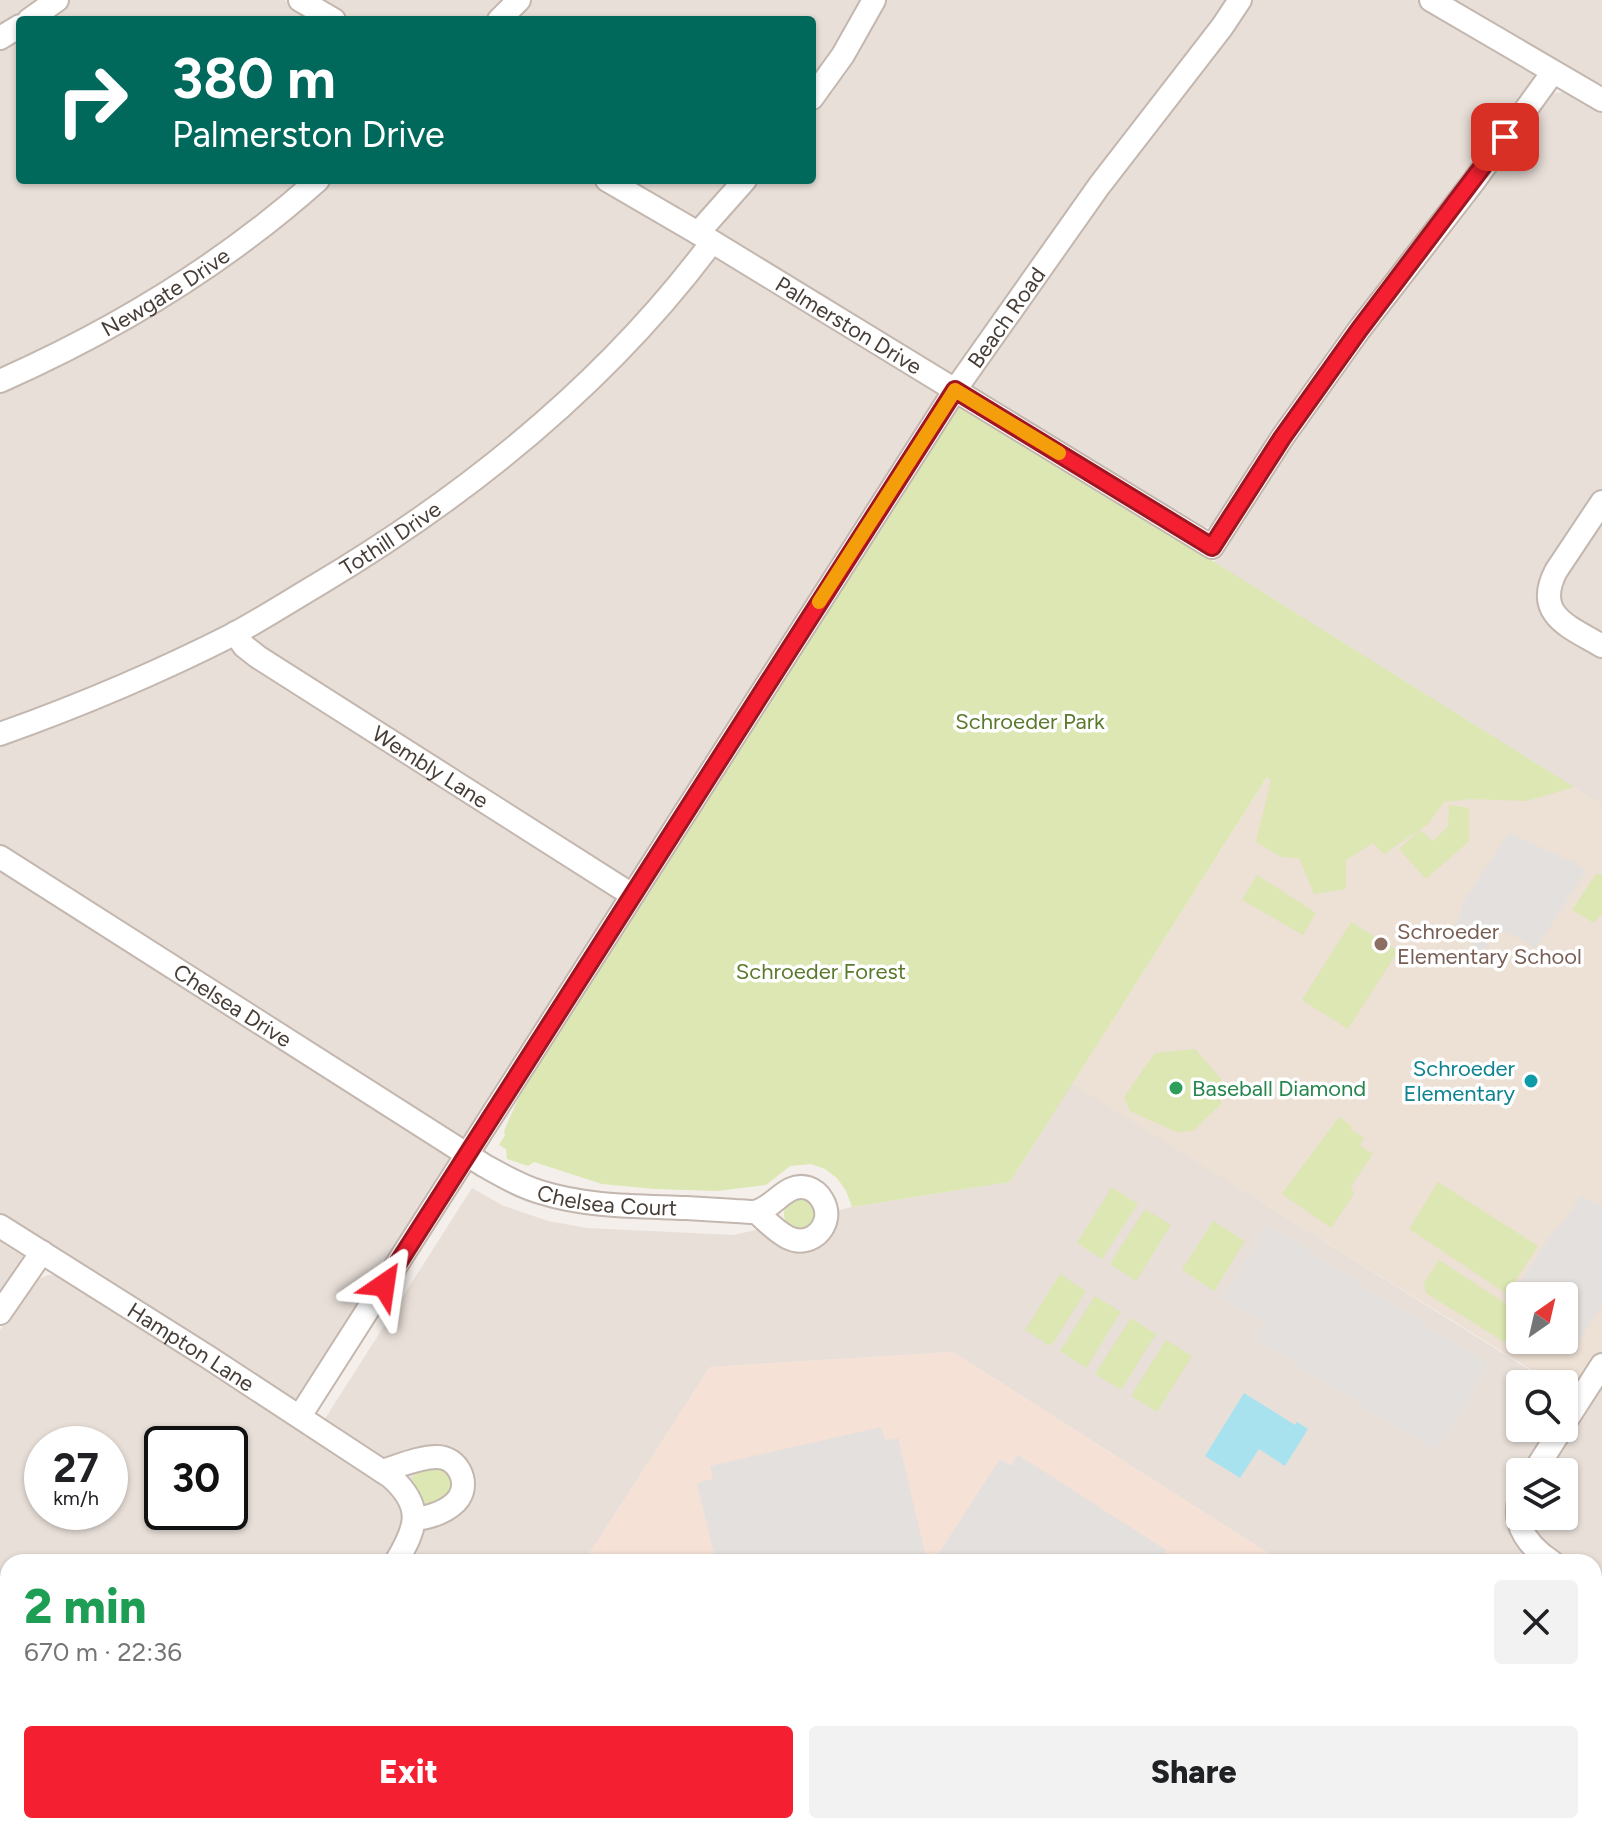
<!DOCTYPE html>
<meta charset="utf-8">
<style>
body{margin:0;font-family:Figtree,sans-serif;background:#f2f2f2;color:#202124;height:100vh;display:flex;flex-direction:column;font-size:30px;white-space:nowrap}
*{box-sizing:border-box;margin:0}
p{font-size:26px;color:#757577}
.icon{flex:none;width:44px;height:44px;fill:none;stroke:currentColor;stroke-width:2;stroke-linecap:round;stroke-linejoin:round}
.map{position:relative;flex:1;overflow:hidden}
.drawer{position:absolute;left:0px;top:1554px;width:1602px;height:280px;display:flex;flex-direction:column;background:#fff;border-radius:24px 24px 0 0;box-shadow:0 2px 6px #0004}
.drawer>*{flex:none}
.top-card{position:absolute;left:16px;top:16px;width:800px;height:168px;border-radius:8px;box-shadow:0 2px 6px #0004;background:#00695c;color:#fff;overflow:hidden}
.needle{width:52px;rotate:34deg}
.buttons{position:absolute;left:1506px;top:1282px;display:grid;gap:16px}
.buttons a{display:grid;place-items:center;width:72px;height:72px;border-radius:8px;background:#fff;box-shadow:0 2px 6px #0004;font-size:40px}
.speed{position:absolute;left:24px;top:1426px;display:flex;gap:16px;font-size:40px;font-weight:700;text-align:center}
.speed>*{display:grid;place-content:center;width:104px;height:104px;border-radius:50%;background:#fff;box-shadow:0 2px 6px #0004;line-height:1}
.speed small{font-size:20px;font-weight:400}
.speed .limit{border:4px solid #111;border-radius:12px;background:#fff;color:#111}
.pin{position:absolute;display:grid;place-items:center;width:68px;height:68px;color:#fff;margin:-34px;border-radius:16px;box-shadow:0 4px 12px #0006}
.me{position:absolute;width:88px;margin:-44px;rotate:32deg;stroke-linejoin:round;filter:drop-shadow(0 0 6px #0008)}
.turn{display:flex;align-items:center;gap:28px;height:168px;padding:0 24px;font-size:36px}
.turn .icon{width:104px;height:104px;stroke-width:2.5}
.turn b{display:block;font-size:56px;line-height:68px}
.round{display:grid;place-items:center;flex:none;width:84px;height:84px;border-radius:8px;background:#f2f2f2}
.head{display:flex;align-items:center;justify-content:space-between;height:136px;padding:0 24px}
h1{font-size:48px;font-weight:800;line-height:60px;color:#1e9e55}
.button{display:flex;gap:16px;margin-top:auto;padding:16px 24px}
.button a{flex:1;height:92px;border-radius:8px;background:#f42032;color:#fff;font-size:32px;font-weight:800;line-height:92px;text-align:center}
.button a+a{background:#f2f2f2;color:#202124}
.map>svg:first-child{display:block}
.residential{fill:#e8dfd8;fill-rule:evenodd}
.commercial{fill:#f5e1d6}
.education{fill:#ede0d4;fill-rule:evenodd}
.green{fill:#dce7b4}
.parking{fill:#e3e0de}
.water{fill:#a8e2ef}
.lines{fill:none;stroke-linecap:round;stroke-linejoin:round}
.street-casing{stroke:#c3b7af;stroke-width:26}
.street{stroke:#fff;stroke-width:22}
.route-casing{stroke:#9f1520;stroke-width:20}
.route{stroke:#f42032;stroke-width:14}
.slow{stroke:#f59e0b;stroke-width:14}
.education-dot{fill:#8d6e63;stroke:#fff;stroke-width:3}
.culture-dot{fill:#0f9aa8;stroke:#fff;stroke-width:3}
.leisure-dot{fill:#2e9e5b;stroke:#fff;stroke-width:3}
.labels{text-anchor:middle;stroke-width:7;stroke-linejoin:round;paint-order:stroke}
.street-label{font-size:22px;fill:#483e38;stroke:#fff}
.park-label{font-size:22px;fill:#5b792c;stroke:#fff}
.education-label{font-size:22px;fill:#785e54;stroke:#fff;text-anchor:start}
.culture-label{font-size:22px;fill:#0d838f;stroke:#fff;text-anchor:end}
.leisure-label{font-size:22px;fill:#27864d;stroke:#fff;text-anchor:start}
</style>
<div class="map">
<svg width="1602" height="1834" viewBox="0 0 1602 1834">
<rect width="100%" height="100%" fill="#f4efea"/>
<g class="residential">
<polygon points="0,0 284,0 318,20 20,20 20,180 591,180 931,385 936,392 936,401 299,1404 39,1238 0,1295"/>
<polygon points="319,0 507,0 487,20 353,20"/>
<polygon points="531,0 1602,0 1602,85 1551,58 1220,517 1210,526 1202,529 623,180 812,180 812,20 513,20"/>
<polygon points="1565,92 1574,95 1602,113 1602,805 1214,562 1290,443 1365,338 1545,99 1553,93"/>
<path d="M 1072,1083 L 1552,1384 L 1520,1384 L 1520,1428 L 1564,1428 L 1564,1392 L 1589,1407 L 1602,1387 L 1602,1766 L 1594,1761 L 1594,1562 L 1282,1562 L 953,1352 L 710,1367 L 584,1562 L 8,1562 L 8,1826 L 413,1826 L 408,1834 L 0,1834 L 0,1330 L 33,1281 L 48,1275 L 65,1276 L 312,1439 L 472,1188 L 504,1206 L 548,1221 L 587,1228 L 734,1235 L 852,1207 L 1010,1182 ZM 42,1444 L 110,1444 L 110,1512 L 42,1512 ZM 162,1444 L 230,1444 L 230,1512 L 162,1512 ZM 1520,1472 L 1564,1472 L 1564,1516 L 1520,1516 Z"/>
</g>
<g class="commercial">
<polygon points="953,1352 1282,1562 584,1562 710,1367"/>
<polygon points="1594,1761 1602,1766 1602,1834 408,1834 413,1826 1594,1826"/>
</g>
<path class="education" d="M 1350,647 L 1602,805 L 1602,1361 L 1578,1399 L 1564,1390 L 1564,1384 L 1554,1384 L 1072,1084 ZM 1520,1296 L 1564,1296 L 1564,1340 L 1520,1340 Z"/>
<g class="green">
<polygon points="964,405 1574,787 1527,801 1471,799 1444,802 1428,824 1384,854 1373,843 1346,860 1346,889 1314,894 1299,858 1281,857 1256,842 1271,780 1267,777 1010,1182 852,1207 846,1191 837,1178 825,1169 811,1164 790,1166 766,1185 717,1191 654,1189 602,1184 534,1162 528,1166 507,1159 506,1149 499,1145 505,1135 504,1131 522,1090 603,960 800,653 953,408"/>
<polygon points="1449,805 1469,808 1469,841 1426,879 1399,849 1420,830 1433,841 1448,827"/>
<polygon points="1596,874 1602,874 1602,913 1594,923 1572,910"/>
<polygon points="1257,875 1316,913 1303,935 1242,900"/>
<polygon points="1351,922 1398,951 1348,1029 1302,1000"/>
<polygon points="1195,1049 1221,1079 1221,1104 1193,1131 1176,1132 1130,1111 1124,1097 1155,1053"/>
<polygon points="1339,1117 1352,1126 1350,1129 1364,1138 1360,1145 1373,1154 1351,1186 1354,1194 1331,1228 1282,1194"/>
<polygon points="1438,1182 1538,1246 1507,1294 1409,1229"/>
<polygon points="1112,1187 1138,1204 1102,1259 1077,1243"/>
<circle cx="800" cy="1214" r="16"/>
<polygon points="1145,1209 1171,1225 1136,1281 1110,1264"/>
<polygon points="1213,1221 1245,1241 1214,1291 1182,1270"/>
<polygon points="1439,1260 1520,1313 1520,1318 1504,1342 1426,1293 1424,1283"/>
<polygon points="1060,1274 1086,1291 1051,1346 1025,1330"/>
<polygon points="1095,1296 1121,1312 1086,1368 1060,1351"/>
<polygon points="1131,1318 1156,1334 1121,1390 1095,1374"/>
<polygon points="1166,1340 1192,1356 1157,1412 1131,1396"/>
<polygon points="434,1467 447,1470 454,1485 447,1497 429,1505 422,1501 412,1479 415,1473"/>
<polygon points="802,1826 1019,1826 1014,1834 797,1834"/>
</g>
<g class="parking">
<polygon points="1509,833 1579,865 1586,871 1535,949 1519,938 1497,930 1483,953 1455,930 1463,903"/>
<polygon points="1581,1196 1590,1201 1602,1205 1602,1305 1579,1341 1564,1331 1564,1296 1520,1296 1520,1303 1511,1297 1552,1233 1564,1221"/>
<polygon points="1268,1225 1488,1365 1437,1451 1256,1339 1265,1324 1223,1298"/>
<polygon points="881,1427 885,1440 898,1438 927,1562 716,1562 697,1483 713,1479 710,1466"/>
<polygon points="1018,1455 1166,1550 1159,1562 940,1562 935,1559 1000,1459 1011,1466"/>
<polygon points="1594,1817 1600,1820 1591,1834 1469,1834 1474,1826 1594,1826"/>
<polygon points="463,1826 557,1826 569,1834 457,1834"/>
<polygon points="1079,1826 1260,1826 1255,1834 1074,1834"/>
</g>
<polygon class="water" points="1244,1393 1295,1425 1297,1422 1308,1429 1285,1466 1259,1449 1240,1478 1205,1456"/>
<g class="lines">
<g class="street-casing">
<g id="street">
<polyline points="300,0 334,20"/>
<polyline points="1431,0 1602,100"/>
<polyline points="29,20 57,0"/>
<polyline points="499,20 519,0"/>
<polyline points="0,38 20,26"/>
<polyline points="812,98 843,55 874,0"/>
<path id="s1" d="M 607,180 L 698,233 L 1212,547 L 1282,438 L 1359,330 L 1474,181 L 1553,72"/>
<polyline points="698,233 745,180"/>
<path id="s2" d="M 0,381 C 115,330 224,264 318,180"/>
<path d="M 1602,502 L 1556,571 C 1533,615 1570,627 1602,646"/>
<path id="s3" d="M 235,633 L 244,646 L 258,657 L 632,895"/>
<path id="s4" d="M 0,734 C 79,706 159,672 234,634 C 262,619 290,601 317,585 C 468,495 607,383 712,242"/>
<path id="s5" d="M 0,857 L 485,1166 C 503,1176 520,1186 540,1192 C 587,1207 638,1206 686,1208 C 703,1209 719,1210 736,1211 C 741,1211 748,1212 754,1212 C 774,1209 786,1181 808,1188 C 820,1192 828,1206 826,1218 C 825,1225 820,1233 813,1237 C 791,1250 772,1225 756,1212"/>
<path id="s6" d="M 0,1226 L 208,1357 L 391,1477 C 424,1507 417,1527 396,1562"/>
<polyline points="0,1313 42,1252"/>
<path id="s7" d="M 300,1416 L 955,390 L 1099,186 L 1222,27 L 1240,0"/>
<polyline points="1564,1424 1602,1365"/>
<path d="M 382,1471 C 399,1466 419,1457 437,1457 C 457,1457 470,1481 459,1498 C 450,1511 429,1518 414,1519"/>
<polyline points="1534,1472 1562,1428"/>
<path d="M 1520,1498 C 1511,1526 1531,1548 1552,1562"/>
<polyline points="1594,1588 1602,1593"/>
<polyline points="2,1681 8,1675"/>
<polyline points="223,1834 228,1826"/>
</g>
</g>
<use href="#street" class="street"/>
</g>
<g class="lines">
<g class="route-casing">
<polyline id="route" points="384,1285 955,390 1212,547 1282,438 1359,330 1505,137"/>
</g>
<use href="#route" class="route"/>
<polyline class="slow" points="819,602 955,390 1059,453"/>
</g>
<circle class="education-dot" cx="1381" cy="944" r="8"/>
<circle class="culture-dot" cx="1531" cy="1081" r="8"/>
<circle class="leisure-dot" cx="1176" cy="1088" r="8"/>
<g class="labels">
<g class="street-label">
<text dy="8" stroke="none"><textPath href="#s2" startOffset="188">Newgate Drive</textPath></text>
<text dy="8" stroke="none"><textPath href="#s7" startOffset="1306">Beach Road</textPath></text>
<text dy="8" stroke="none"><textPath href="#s1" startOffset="282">Palmerston Drive</textPath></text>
<text dy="8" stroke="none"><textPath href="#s4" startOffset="438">Tothill Drive</textPath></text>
<text dy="8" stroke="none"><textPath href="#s3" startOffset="238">Wembly Lane</textPath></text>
<text dy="8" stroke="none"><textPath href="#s5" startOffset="276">Chelsea Drive</textPath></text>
<text dy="8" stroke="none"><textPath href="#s5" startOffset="704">Chelsea Court</textPath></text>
<text dy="8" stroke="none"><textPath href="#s6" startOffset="226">Hampton Lane</textPath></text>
</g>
<g class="park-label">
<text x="1030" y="729">Schroeder Park</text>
<text x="821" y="979">Schroeder Forest</text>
</g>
<g class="education-label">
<text x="1397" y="939">Schroeder<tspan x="1397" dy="25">Elementary School</tspan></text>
</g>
<g class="culture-label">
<text x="1515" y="1076">Schroeder<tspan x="1515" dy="25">Elementary</tspan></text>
</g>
<g class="leisure-label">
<text x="1192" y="1096">Baseball Diamond</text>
</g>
</g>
</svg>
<div class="buttons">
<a><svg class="needle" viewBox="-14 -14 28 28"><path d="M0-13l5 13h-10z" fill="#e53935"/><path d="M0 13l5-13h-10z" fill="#757577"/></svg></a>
<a><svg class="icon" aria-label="search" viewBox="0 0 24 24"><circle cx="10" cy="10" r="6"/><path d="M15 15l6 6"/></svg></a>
<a><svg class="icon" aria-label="layers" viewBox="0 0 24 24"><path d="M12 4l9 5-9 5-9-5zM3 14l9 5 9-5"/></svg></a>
</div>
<div class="speed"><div>27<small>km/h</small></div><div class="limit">30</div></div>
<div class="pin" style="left:1505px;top:137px;background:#d93025"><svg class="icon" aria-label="arrive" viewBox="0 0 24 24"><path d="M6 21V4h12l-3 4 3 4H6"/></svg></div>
<svg class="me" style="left:384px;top:1285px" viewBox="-20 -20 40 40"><path d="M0-17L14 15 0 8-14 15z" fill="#f42032" stroke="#fff" stroke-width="4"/></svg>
<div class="top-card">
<div class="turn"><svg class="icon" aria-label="right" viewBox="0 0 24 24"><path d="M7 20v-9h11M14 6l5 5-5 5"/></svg><div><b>380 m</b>Palmerston Drive</div></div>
</div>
<section class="drawer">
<div class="head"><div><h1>2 min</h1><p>670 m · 22:36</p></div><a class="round"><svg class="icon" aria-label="close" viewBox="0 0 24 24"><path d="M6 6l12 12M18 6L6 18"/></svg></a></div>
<div class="button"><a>Exit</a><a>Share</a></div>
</section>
</div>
